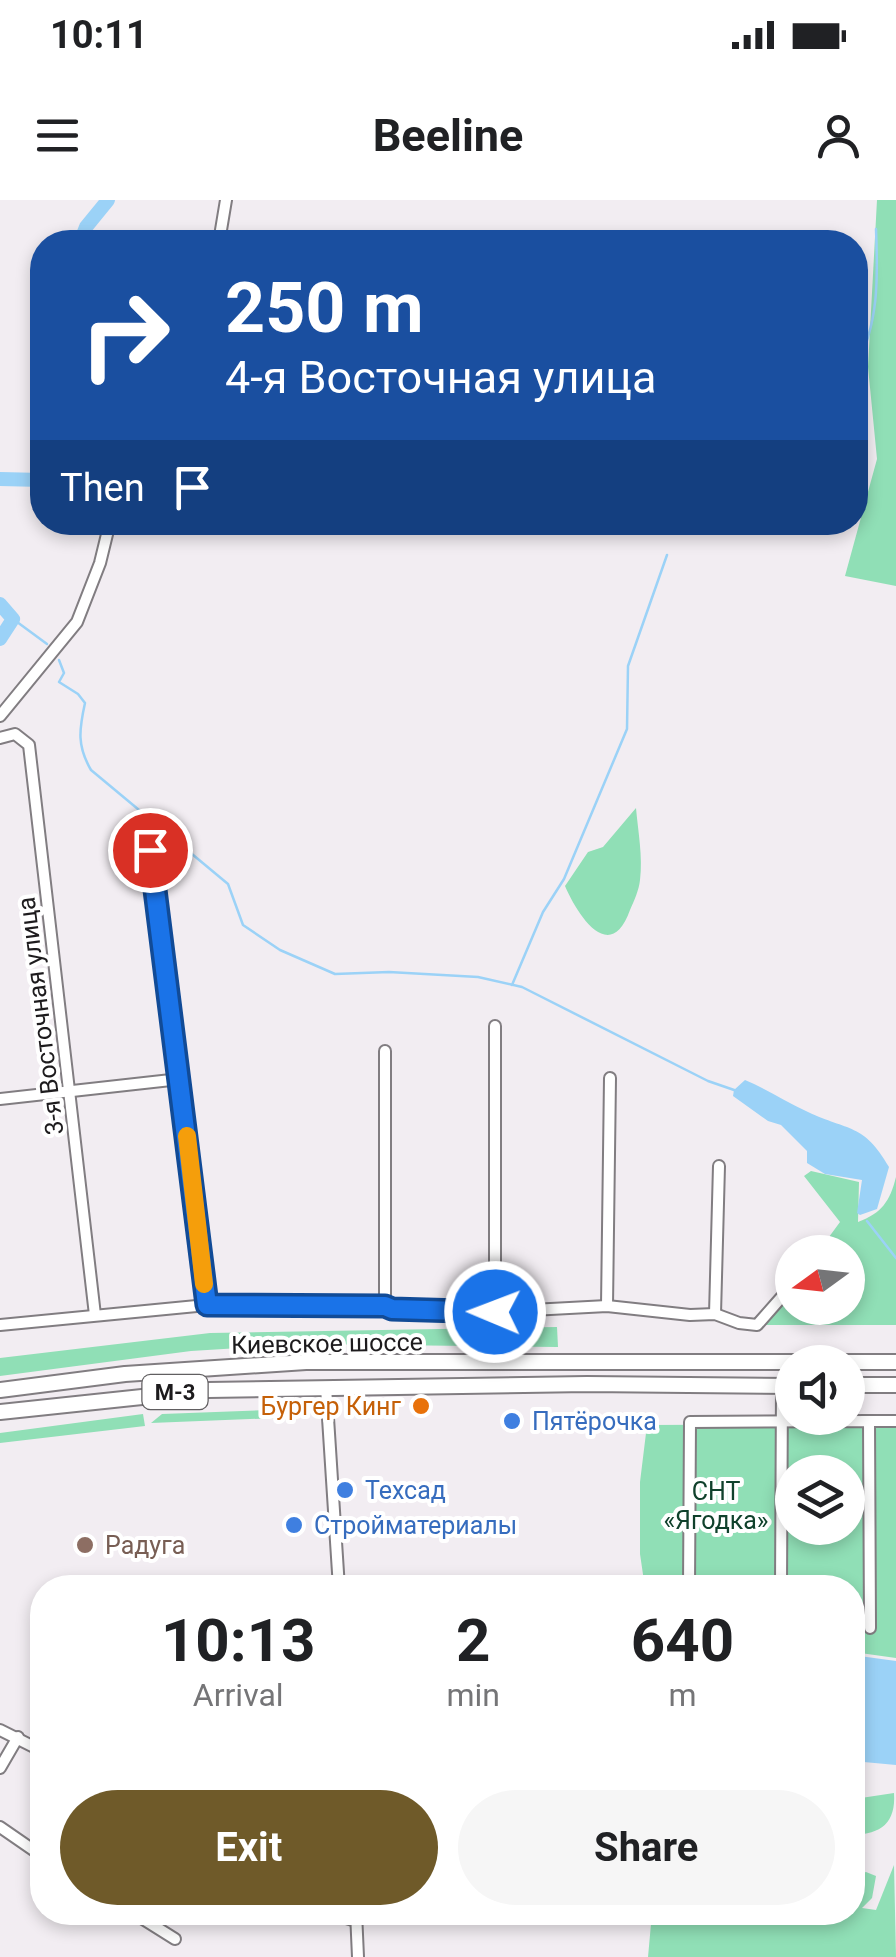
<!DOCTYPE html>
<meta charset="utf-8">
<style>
body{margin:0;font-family:Roboto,sans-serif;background:#f6f6f6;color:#202124;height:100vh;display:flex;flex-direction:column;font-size:38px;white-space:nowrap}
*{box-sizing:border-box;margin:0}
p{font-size:32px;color:#757577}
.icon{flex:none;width:55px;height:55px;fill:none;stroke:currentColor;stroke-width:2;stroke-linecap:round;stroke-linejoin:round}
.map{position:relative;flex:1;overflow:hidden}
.details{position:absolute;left:30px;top:1375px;width:835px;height:350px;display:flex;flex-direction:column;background:#fff;border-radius:40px;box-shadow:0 5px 15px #0003}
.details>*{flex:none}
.guide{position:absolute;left:30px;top:30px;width:838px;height:305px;border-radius:40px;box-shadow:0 5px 15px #0003;background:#1a4fa0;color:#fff;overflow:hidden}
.needle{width:65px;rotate:255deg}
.tools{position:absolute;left:775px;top:1035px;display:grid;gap:20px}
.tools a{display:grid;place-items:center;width:90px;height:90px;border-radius:50%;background:#fff;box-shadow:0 5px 15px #0003;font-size:50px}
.pin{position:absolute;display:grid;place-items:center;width:85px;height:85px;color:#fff;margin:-42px;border:5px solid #fff;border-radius:50%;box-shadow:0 2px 10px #0007}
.me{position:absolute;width:110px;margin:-55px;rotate:271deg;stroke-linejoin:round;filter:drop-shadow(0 0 8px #0008)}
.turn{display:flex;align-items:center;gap:35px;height:210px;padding:0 30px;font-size:45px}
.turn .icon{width:130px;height:130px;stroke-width:2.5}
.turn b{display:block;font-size:70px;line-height:85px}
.then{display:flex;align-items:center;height:95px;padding:0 30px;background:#0003;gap:20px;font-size:38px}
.eta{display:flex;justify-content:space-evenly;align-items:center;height:170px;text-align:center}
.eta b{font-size:60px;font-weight:700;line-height:70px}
.action{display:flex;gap:20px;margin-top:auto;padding:20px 30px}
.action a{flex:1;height:115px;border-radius:60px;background:#6f5a29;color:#fff;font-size:40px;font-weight:700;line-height:115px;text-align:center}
.action a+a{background:#f6f6f6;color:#202124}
.status{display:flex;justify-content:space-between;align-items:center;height:70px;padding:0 50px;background:#fff;direction:ltr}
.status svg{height:28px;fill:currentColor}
header{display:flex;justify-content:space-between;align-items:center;height:130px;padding:0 30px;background:#fff;font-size:45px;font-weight:700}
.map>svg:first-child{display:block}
.green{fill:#90dfb6;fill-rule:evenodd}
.water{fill:#9bd2f7}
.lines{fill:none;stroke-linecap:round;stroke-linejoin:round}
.stream{stroke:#9bd2f7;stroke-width:2.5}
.river{stroke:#9bd2f7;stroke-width:14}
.minor-casing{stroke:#817d81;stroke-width:14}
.highway-casing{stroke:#817d81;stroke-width:18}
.minor{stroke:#fff;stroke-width:10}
.highway{stroke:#fff;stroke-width:14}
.route-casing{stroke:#114b97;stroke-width:25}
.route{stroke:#1a73e8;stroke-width:18}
.slow{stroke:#f59e0b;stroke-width:18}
.food-dot{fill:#e8710a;stroke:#fff;stroke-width:4}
.shop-dot{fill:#3f7fe0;stroke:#fff;stroke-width:4}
.education-dot{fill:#8d6e63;stroke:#fff;stroke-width:4}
.labels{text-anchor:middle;stroke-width:8;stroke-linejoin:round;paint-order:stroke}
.shield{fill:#fff;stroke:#615f61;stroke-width:2.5}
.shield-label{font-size:22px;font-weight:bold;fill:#1d1b1d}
.street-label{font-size:25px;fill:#1d1b1d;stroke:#fff}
.food-label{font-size:25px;fill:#c56008;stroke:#fff;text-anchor:end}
.shop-label{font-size:25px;fill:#366cbe;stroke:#fff;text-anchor:start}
.park-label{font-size:25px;fill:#10412c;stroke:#fff}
.education-label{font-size:25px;fill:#785e54;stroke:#fff;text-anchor:start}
</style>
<div class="status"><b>10:11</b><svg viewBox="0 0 49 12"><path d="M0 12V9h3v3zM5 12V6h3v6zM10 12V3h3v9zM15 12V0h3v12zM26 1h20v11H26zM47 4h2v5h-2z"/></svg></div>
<header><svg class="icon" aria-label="menu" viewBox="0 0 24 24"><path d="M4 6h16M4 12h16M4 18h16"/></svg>Beeline<svg class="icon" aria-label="person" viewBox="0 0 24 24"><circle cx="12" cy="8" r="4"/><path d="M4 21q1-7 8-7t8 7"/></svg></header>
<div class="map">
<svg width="896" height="1757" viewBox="0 0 896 1757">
<rect width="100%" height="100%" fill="#f2edf2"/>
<g class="green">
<polygon points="877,0 896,0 896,386 845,376 877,259 868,167"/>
<path d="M 636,608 C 638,631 643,657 640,680 C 639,690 634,701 630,710 C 610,766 577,714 565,686 L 588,652 L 603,647 Z"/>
<path d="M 811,971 L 859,982 L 858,1022 C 882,1013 890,1001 896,977 L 896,1125 L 764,1125 L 792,1087 L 792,1108 L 848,1108 L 848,1052 L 818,1052 L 840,1022 L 804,976 Z"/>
<polygon points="557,1127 558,1147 305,1144 191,1151 0,1176 0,1158 210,1133"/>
<polygon points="297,1209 303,1212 303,1217 151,1223 162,1214"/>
<polygon points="143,1214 145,1226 0,1243 0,1233"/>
<path d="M 896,1224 L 896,1458 L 853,1452 L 852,1388 L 645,1388 L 640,1354 L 640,1282 L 647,1225 ZM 792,1272 L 848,1272 L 848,1328 L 792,1328 Z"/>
<path d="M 852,1591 L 861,1598 L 894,1593 C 896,1623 881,1634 853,1635 Z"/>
<polygon points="894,1665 896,1757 648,1757 652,1713 715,1713 744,1722 756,1713 852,1712 853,1676 866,1672 876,1676 872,1698 862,1708 876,1710"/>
</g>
<g class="water">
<path d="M 745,880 C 767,889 786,902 808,912 C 848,931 864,923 889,967 L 877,1009 L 860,1015 L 857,1013 L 862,980 L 825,974 L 807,963 L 807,951 L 781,925 L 768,921 L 733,896 L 734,890 Z"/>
<polygon points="852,1455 896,1461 896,1565 853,1561"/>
</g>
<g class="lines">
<g class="stream">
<path d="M 855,169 C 879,124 878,78 876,29"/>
<polyline points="13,419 47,444"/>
<path d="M 59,460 L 64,473 L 59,482 L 78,494 L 85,503 C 79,530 77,546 91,570 L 228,684 L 243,725 L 280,750 L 335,774 L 389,772 L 478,777 L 522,787 L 708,881 L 737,891"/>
<polyline points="512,785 543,712 564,679 627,529 628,466 667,355"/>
<polyline points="867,1021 896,1058"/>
</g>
<g class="river">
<polyline points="80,42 86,27 108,0"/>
<polyline points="0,279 42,280"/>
<polyline points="0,404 13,419 0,439"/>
</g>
<g class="minor-casing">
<g id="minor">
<polyline points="219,42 226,0"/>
<polyline points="0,516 77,422 100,363 110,322"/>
<polyline points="0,538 15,534 29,545 95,1115"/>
<polyline points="150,650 207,1105"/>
<polyline points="385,851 385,1105"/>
<polyline points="0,899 180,879"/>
<polyline points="607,1106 610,878"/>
<polyline points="495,1112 495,826"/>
<polyline points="715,1114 719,966"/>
<polyline points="0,1125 207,1105 385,1105 392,1109 495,1112 607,1106 690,1115 715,1114 739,1123 757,1125 787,1091"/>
<polyline points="326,1187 339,1388"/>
<polyline points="869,1221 896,1221"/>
<polyline points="689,1388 690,1222 869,1221 870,1428"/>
<polyline points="781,1388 782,1186"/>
<polyline points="0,1530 42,1551"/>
<polyline points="0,1568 18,1537"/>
<polyline points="0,1627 42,1656"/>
<polyline points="132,1712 175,1739"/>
<polyline points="327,1712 356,1721"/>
<polyline points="356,1712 358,1757"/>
</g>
</g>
<g class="highway-casing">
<g id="highway">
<polyline points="848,1185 896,1185"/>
<polyline points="0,1190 125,1174 306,1162 896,1162"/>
<polyline points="0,1212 208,1190 587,1184 792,1186"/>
</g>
</g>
<use href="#minor" class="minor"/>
<use href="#highway" class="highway"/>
</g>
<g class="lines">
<g class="route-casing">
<polyline id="route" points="150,650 207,1105 385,1106 392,1109 495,1112"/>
</g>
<use href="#route" class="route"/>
<polyline class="slow" points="187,936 204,1084"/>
</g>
<circle class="food-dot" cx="421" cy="1206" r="10"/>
<g class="shop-dot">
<circle cx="512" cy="1221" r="10"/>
<circle cx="345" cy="1290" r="10"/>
<circle cx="294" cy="1325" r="10"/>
</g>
<circle class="education-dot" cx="85" cy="1345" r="10"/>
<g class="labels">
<rect class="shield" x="142.5" y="1175" width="65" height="34" rx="8"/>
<g class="shield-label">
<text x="175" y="1200">М-3</text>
</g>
<g class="street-label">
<text transform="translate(40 816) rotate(-97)" y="9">3-я Восточная улица</text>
<text transform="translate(327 1143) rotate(-1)" y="9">Киевское шоссе</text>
</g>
<g class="food-label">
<text x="401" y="1215">Бургер Кинг</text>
</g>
<g class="shop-label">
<text x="532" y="1230">Пятёрочка</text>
<text x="365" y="1299">Техсад</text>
<text x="314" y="1334">Стройматериалы</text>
</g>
<g class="park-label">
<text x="716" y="1300">СНТ<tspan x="716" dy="29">«Ягодка»</tspan></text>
</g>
<g class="education-label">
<text x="105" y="1354">Радуга</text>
</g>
</g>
</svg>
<div class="tools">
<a><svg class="needle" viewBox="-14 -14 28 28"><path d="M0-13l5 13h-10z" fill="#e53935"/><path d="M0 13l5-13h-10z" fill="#757577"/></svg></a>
<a><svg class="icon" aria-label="sound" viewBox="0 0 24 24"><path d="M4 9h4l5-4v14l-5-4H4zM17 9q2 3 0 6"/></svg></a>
<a><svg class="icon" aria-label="layers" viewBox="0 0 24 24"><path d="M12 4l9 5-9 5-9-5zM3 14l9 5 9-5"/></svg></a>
</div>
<div class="pin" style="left:150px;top:650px;background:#d93025"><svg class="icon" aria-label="arrive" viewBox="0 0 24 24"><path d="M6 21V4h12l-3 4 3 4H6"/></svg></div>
<svg class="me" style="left:495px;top:1112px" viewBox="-20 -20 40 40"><circle r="17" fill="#1a73e8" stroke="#fff" stroke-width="3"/><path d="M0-11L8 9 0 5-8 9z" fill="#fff"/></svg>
<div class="guide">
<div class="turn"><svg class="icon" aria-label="right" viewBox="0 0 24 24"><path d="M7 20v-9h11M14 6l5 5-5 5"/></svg><div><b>250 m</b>4-я Восточная улица</div></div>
<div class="then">Then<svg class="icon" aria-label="arrive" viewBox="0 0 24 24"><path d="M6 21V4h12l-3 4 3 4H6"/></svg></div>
</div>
<section class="details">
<div class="eta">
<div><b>10:13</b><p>Arrival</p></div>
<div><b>2</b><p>min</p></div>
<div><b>640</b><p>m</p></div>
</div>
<div class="action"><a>Exit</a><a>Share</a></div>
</section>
</div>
